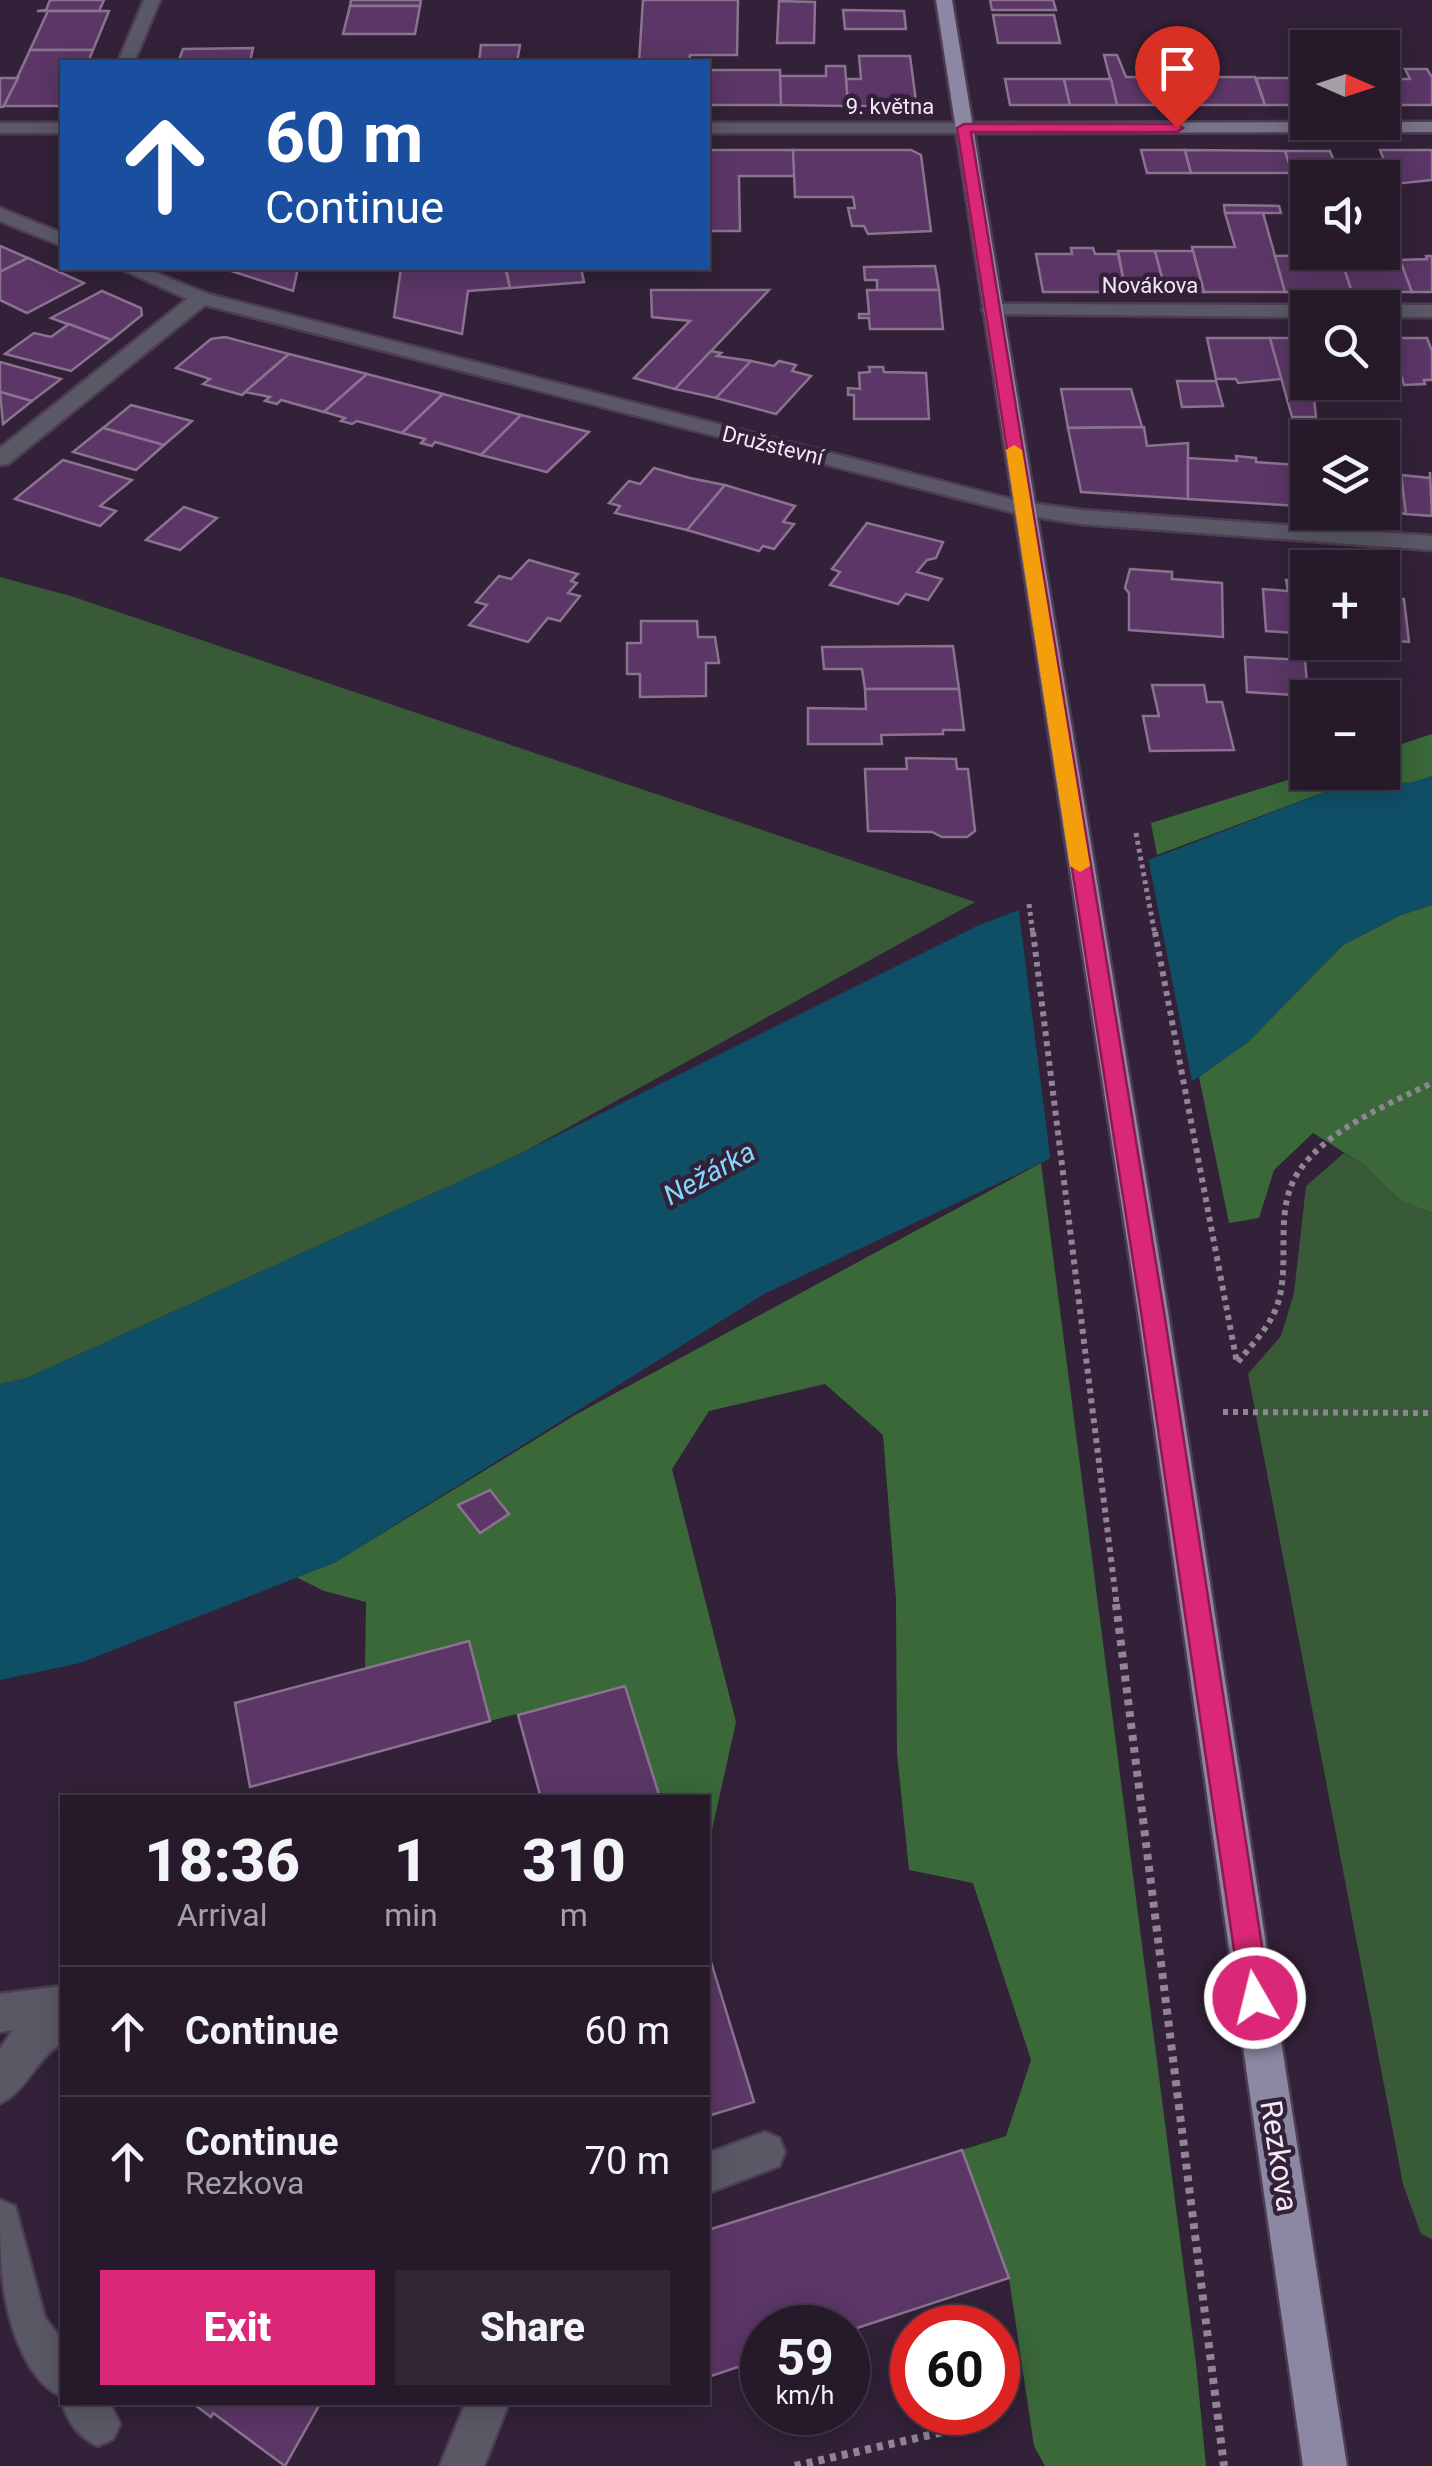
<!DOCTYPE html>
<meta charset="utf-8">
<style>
body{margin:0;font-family:Roboto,sans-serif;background:#322636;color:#f1f3f6;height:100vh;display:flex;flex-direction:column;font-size:38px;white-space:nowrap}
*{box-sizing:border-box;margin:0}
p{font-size:32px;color:#a4a0a8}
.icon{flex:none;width:55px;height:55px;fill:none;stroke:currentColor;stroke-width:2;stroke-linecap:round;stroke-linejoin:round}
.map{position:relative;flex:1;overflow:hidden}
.sheet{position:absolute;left:60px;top:1795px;width:650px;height:610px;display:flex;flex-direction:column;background:#26192a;border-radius:0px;box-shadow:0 5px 25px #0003,0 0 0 2px #423847}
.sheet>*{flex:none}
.guide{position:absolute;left:60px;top:60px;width:650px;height:210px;border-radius:0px;box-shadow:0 5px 25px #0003,0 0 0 2px #423847;background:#1a4fa0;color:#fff;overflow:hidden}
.needle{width:65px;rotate:93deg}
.controls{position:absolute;left:1290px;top:30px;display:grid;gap:20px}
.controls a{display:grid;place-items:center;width:110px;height:110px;border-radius:0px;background:#26192a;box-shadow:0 5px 25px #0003,0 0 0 2px #423847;font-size:50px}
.speed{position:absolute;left:740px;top:2305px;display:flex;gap:20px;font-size:50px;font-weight:700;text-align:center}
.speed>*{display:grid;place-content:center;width:130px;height:130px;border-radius:50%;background:#26192a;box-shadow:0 5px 25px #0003,0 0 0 2px #423847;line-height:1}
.speed small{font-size:25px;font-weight:400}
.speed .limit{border:15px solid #d22;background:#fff;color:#111}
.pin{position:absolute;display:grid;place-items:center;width:85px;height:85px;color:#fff;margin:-102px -42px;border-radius:50% 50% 50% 0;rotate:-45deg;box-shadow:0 0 10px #0007}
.pin .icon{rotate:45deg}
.me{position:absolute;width:110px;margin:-55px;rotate:352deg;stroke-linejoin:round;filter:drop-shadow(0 0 8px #0008)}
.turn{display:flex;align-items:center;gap:35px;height:210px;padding:0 40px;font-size:45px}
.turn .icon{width:130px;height:130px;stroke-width:2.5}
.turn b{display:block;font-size:70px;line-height:85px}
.eta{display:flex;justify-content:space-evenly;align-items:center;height:170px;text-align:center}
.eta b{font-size:60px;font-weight:800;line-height:70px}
.button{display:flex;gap:20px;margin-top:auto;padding:20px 40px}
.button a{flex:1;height:115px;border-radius:0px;background:#db2777;color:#fff;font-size:40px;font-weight:800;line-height:115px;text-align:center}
.button a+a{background:#322636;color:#f1f3f6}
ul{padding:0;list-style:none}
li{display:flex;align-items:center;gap:30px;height:130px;padding:0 40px;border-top:2px solid #423847}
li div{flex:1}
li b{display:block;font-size:38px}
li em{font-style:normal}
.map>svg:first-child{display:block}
.green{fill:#385a37}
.forest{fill:#3a6839}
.water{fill:#0f4f66}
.pier{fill:#322138}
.building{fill:#5b3666;stroke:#89738f;stroke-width:2.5}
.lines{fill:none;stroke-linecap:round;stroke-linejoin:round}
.lane-casing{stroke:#4d3d53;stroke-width:5}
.street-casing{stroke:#4d3d53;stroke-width:5}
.secondary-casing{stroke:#4d3d53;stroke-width:5}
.primary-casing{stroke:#4d3d53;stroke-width:5}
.path-far2{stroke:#928497;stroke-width:5;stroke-dasharray:4 4;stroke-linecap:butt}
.path-far1{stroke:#928497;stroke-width:6;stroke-dasharray:5 5;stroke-linecap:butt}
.path{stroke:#928497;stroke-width:8;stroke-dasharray:6 6;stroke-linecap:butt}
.lane{fill:#5b5866;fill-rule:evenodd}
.street{fill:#5b5866;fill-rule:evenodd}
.secondary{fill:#777388;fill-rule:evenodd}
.primary{fill:#8c87a2;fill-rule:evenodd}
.route{fill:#db2777;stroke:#8e194d;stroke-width:2.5}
.slow{fill:#f59e0b}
.labels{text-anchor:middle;stroke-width:9;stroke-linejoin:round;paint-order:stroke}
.far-street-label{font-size:22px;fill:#f4e8f7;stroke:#322138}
.water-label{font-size:28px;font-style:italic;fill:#84d7fb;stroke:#322138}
.near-street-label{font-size:30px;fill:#f4e8f7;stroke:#322138}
</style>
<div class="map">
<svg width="1432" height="2466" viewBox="0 0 1432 2466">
<rect width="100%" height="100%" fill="#322138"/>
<g class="green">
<polygon points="0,577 71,596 975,902 522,1153 27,1378 0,1384"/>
<polygon points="1344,1153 1364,1165 1401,1201 1432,1213 1432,2239 1421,2234 1403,2184 1248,1374 1281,1336 1294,1293 1306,1186"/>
</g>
<g class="forest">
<polygon points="1432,734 1432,776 1411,783 1354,781 1157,855 1151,823 1310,773 1382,772 1383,750"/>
<polygon points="1432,905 1432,1213 1401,1201 1364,1165 1313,1133 1274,1170 1259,1218 1229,1223 1199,1077 1248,1042 1343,945 1401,915"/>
<polygon points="1041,1163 1196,2363 1206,2466 1045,2466 1034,2446 1009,2278 962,2150 1006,2136 1031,2060 973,1883 909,1870 897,1754 896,1600 883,1435 825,1384 709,1411 672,1469 736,1722 708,1848 708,1798 660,1797 625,1686 490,1721 469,1641 365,1668 366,1602 324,1591 296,1577 334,1563 575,1415"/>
</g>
<polygon class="water" points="1432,776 1432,905 1401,915 1343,945 1248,1042 1199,1077 1041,1163 764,1294 334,1563 80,1663 0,1680 0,1384 27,1378 522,1153 977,926 1354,781 1411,783"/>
<polygon class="pier" points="1147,853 1193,1086 1051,1164 1018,904"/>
<g class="building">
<polygon points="50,0 104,0 99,11 37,11 46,10"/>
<polygon points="351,0 421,0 420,6 350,6"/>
<polygon points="643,0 738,0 737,55 690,55 689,62 639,62"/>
<polygon points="990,0 1053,0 1056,10 992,10"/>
<polygon points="779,1 815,2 814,43 777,43"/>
<polygon points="350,6 420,6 415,34 343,34"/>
<polygon points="843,10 904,11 906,29 845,29"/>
<polygon points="48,11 109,11 93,50 30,50"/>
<polygon points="993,15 1054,15 1060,43 998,43"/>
<polygon points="481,45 520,45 517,62 479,62"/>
<polygon points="253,48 250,62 178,62 183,49"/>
<polygon points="30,50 93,50 88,62 62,62 62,106 4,106"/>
<polygon points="1104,55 1117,55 1126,77 1182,77 1191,105 1117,105"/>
<polygon points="859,56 910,56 916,101 905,106 848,106 846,79 861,79"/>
<polygon points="1179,64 1187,65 1197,77 1255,77 1265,105 1191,105"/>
<polygon points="826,66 845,66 848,106 781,105 779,76 826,76"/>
<polygon points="1405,69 1427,69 1432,77 1432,105 1386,105 1382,79 1410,79"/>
<polygon points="708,70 780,70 781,105 708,105"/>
<polygon points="0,78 18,78 3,107 0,107"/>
<polygon points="1256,78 1300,78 1308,105 1265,105"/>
<polygon points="1005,79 1064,79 1070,105 1010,105"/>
<polygon points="1064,79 1111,79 1117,105 1070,105"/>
<polygon points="708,150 793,150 795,176 739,176 740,231 708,231"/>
<polygon points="793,150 911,150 921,155 931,231 868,234 864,226 852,226 848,208 855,208 853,197 795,197"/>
<polygon points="1141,150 1185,150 1191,173 1147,173"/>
<polygon points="1185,150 1285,151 1293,173 1191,173"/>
<polygon points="1380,150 1432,150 1432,180 1394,184"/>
<polygon points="1285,151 1330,151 1341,178 1295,181"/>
<polygon points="1224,205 1279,206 1281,213 1225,213"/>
<polygon points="1225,213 1263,213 1285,292 1204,292 1192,247 1235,247"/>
<polygon points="0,246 28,258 0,272"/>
<polygon points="1071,248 1093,248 1095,254 1118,254 1126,292 1043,292 1036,254 1072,254"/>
<polygon points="1118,251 1155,251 1166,292 1126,292"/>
<polygon points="1155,251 1193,251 1204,292 1166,292"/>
<polygon points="1340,255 1352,292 1285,292 1275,256"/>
<polygon points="1369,255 1399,256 1412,292 1352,292 1341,259 1371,259"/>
<polygon points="1426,256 1432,256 1432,292 1412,292 1400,260 1427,259"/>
<polygon points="28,258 84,283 27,313 0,300 0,272"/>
<polygon points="935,266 939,290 877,290 877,280 865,280 864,267"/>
<polygon points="222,268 298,268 293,291"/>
<polygon points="401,268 505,268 510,288 468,291 462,334 394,317"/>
<polygon points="506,268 581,268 584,282 510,288"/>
<polygon points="651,290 769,290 675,389 634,378 690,321 652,317"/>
<polygon points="867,290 939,290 943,329 870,329 869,318 859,318 859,314 869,314"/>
<polygon points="102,291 141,308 142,315 111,340 51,318"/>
<polygon points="69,324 111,340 71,371 5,354 34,333 51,337"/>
<polygon points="225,337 289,354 242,395 203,384 210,379 176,368 211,339"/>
<polygon points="1207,338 1270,338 1282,379 1238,383 1236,379 1216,379"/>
<polygon points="1270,338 1308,338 1308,382 1373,385 1349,385 1355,397 1314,398 1316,417 1292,417"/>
<polygon points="1382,338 1427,338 1432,351 1432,380 1424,380 1425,384 1404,385 1401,375 1391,375"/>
<polygon points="711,351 721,353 717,356 751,361 716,398 675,389"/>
<polygon points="289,354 367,374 324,412 281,400 277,404 265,401 270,397 245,392"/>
<polygon points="751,361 774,366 779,361 796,365 792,371 811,376 776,414 716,398"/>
<polygon points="0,362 61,379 32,401 0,392"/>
<polygon points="869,367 883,367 884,372 926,373 929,419 854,419 854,395 848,395 848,388 860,389 859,373 870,372"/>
<polygon points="367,374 443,394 402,433 357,421 352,424 341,421 345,418 324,412"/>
<polygon points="1177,381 1216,381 1223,406 1182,407"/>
<polygon points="1061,389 1131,389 1142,427 1068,428"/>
<polygon points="0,392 32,401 3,424"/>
<polygon points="443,394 521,415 481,455 435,442 432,446 421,443 425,439 402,433"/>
<polygon points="131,405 192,421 164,445 103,428"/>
<polygon points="521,415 589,432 547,472 481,455"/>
<polygon points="1144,427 1147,446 1188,443 1188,499 1081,492 1068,428"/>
<polygon points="103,428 164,445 136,470 73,452"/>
<polygon points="1236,456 1256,458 1256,462 1296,465 1298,506 1188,499 1188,458 1237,461"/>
<polygon points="63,460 132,480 100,506 116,511 100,526 15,499"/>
<polygon points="654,468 690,478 725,485 687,530 615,513 620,506 609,503 629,481 640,484"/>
<polygon points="1297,468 1308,469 1308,507 1298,506"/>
<polygon points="1430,472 1432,516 1406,514 1401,475 1430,478"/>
<polygon points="1382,474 1401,475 1406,514 1381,512"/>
<polygon points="725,485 795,506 783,522 794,524 774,549 763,546 759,551 687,530"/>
<polygon points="184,507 217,518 180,550 146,540"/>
<polygon points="867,523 943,542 936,558 927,560 917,572 942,579 928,600 906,594 898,604 830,585 840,572 832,569"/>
<polygon points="529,560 578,574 571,581 577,583 568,593 580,596 560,621 548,618 528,642 469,625 487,605 476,602 499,576 511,579"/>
<polygon points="1130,569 1172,572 1172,579 1222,583 1223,637 1129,630 1129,593 1125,588"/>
<polygon points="1286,580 1308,581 1308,634 1266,631 1263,589 1288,591"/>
<polygon points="1382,598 1404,599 1409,642 1382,640"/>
<polygon points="641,621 697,621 698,637 715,637 719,663 706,663 706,696 640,697 640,674 627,674 627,643 641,643"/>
<polygon points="953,646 959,689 865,689 862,669 824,669 822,647"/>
<polygon points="1245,657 1305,660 1308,696 1247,692"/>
<polygon points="1152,685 1204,685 1207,702 1222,702 1234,750 1150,751 1143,716 1159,716"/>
<polygon points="865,689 959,689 964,730 943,730 943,734 881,735 882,744 808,744 808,708 866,709"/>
<polygon points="906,758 956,759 957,769 968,769 975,831 967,837 942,837 932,832 868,831 865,769 907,769"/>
<polygon points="490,1490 509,1514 480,1533 458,1505"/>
<polygon points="469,1641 490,1721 250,1787 235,1703"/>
<polygon points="625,1686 660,1798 541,1798 518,1715"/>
<polygon points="708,1952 754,2102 708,2116"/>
<polygon points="962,2150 1009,2278 848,2331 848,2328 762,2328 762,2359 708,2377 708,2230"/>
<polygon points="191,2402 321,2402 285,2466 213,2413 211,2417"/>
</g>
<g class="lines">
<g class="lane-casing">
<g id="lane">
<path d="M 62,1986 L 62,2043 C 36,2058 27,2091 0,2103 L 0,2049 L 13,2030 L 0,2032 L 0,1994 Z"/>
<polygon points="765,2132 779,2138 785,2152 779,2166 708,2193 708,2153"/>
<path d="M 0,2200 L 15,2206 L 45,2318 L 62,2340 L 62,2396 C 45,2389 39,2380 29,2365 C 0,2315 0,2260 0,2200 Z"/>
<path d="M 62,2400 L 109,2402 L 120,2424 L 113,2439 L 98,2446 C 78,2437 66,2420 62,2400 Z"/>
<polygon points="466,2402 509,2402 484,2466 440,2466"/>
</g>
</g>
<g class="street-casing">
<g id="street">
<polygon points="144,0 160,0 134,62 118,62"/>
<rect x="0" y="123" width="62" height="10"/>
<polygon points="708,123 964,123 973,128 964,133 708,133"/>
<polygon points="0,208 62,233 62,246 0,221"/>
<polygon points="119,268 144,268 208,294 1023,502 1081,510 1432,536 1432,550 1081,524 1023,515 205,305 8,464 0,465 0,448 187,299"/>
<polygon points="992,304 1308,305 1315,308 1308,308 1308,317 985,314 982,310"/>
<polygon points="1382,305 1432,305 1432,317 1382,317 1382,308 1375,308"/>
</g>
</g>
<g class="secondary-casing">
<polygon id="secondary" points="1382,122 1432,122 1432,132 964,133 955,128 964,123"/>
</g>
<g class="primary-casing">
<polygon id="primary" points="936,0 952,0 1168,1312 1347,2466 1303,2466 1138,1312"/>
</g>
<g class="path-far2">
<polyline points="1136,833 1155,935"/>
<polyline points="1029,904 1033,935"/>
</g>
<g class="path-far1">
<polyline points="1033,932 1117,1607"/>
<polyline points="1155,932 1237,1363"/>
<path d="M 1238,1362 C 1252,1344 1269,1328 1277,1306 C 1292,1263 1272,1211 1299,1171 C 1327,1130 1388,1104 1432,1083"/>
<polyline points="1223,1412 1432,1413"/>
</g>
<g class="path">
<polyline points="1116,1604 1224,2466"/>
<polyline points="795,2466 965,2427"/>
</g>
<use href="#lane" class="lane"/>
<use href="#street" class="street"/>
<use href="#secondary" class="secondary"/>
<use href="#primary" class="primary"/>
</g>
<polygon class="route" points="964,124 1177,124 1183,128 1177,132 971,132 1164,1312 1270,1998 1266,2008 1255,2012 1245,2008 1241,1998 1141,1312 957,128"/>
<polygon class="slow" points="1014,445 1022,450 1090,866 1080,872 1070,866 1006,450"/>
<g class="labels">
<g class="far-street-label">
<text x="890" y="114">9. května</text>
<text x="1150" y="293">Novákova</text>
<text transform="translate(773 445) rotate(14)" y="8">Družstevní</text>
</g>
<g class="water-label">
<text transform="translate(709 1173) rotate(-29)" y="10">Nežárka</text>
</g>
<g class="near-street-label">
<text transform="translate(1279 2156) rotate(81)" y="10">Rezkova</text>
</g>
</g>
</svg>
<div class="controls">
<a><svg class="needle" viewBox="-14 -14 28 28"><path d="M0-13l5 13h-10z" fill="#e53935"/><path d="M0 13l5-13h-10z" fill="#a4a0a8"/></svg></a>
<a><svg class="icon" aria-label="sound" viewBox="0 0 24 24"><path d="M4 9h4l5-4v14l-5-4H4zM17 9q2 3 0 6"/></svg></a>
<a><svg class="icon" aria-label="search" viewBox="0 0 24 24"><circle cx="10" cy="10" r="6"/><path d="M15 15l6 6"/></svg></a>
<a><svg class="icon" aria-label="layers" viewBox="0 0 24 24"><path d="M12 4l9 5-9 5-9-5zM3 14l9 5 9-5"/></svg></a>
<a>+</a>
<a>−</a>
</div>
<div class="speed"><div>59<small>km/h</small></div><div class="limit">60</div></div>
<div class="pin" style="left:1177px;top:128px;background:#d93025"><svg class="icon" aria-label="arrive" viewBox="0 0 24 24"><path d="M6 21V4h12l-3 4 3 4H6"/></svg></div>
<svg class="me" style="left:1255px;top:1998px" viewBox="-20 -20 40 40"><circle r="17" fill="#db2777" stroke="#fff" stroke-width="3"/><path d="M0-11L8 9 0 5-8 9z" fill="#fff"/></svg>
<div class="guide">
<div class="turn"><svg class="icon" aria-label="ahead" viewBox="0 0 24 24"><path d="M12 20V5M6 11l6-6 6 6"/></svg><div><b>60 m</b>Continue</div></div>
</div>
<section class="sheet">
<div class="eta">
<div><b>18:36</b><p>Arrival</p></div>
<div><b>1</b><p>min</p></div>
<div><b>310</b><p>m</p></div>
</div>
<ul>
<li><svg class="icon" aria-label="ahead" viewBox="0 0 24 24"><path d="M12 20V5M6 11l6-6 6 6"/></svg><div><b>Continue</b></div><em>60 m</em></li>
<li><svg class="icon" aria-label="ahead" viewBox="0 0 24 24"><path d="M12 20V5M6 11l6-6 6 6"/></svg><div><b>Continue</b><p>Rezkova</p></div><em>70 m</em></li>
</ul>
<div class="button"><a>Exit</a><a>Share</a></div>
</section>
</div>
